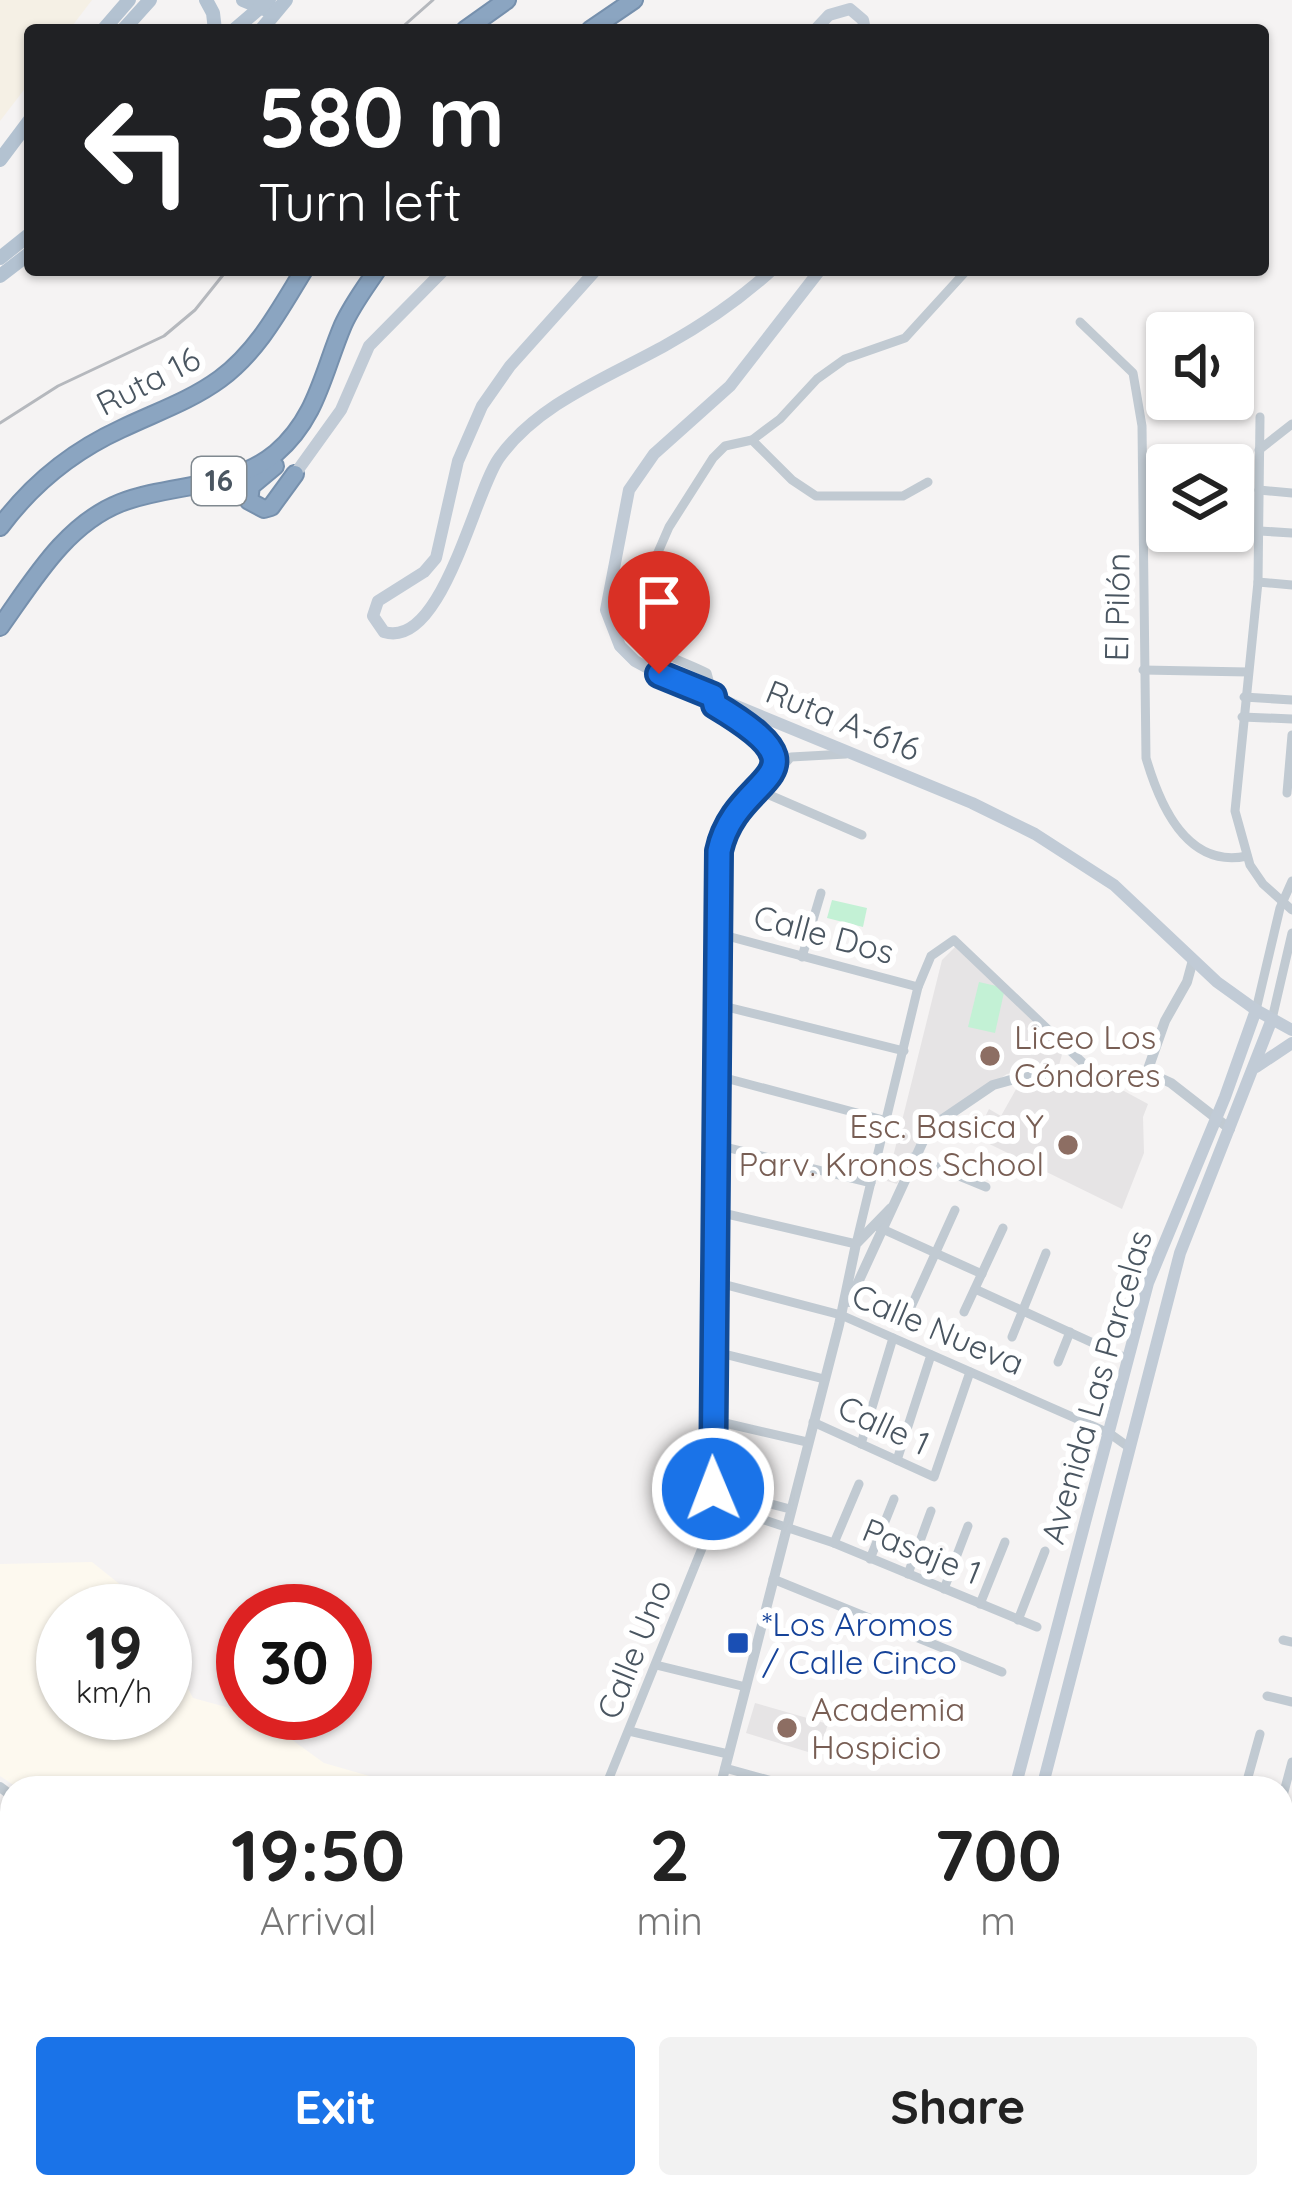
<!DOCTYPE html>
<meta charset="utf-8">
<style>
body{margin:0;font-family:Quicksand,sans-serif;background:#f2f2f2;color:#222;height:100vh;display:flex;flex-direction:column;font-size:45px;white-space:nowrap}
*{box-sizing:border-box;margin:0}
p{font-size:39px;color:#767676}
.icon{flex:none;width:66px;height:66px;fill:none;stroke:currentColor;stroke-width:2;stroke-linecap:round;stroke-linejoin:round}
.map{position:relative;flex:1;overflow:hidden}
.details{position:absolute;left:0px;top:1776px;width:1293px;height:423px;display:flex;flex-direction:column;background:#fff;border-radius:36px 36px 0 0;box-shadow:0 3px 9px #0004}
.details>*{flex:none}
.banner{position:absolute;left:24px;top:24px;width:1245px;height:252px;border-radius:12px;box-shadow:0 3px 9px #0004;background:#202124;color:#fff;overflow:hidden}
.fabs{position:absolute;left:1146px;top:312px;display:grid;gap:24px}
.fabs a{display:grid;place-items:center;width:108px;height:108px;border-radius:12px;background:#fff;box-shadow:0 3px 9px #0004;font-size:60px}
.speed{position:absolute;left:36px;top:1584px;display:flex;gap:24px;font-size:60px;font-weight:700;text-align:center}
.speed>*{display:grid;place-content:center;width:156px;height:156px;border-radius:50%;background:#fff;box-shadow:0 3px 9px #0004;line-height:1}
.speed small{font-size:30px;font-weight:400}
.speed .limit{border:18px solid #d22;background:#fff;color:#111}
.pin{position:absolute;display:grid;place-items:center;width:102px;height:102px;color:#fff;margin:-123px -51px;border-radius:50% 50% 50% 0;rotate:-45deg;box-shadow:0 0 12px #0007}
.pin .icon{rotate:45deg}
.me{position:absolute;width:132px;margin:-66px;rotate:359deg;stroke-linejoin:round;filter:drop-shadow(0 0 9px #0008)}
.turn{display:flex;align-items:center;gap:42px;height:252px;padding:0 36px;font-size:54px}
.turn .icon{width:156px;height:156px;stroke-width:2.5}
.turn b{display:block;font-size:84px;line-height:102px}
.eta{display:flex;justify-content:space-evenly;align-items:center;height:204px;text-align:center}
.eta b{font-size:72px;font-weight:700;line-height:84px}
.button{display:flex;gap:24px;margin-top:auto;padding:24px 36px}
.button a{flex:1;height:138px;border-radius:12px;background:#1a73e8;color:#fff;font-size:48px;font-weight:700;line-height:138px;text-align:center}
.button a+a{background:#f2f2f2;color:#222}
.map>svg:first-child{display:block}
.commercial{fill:#fdf9ef}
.education{fill:#e6e4e5}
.green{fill:#c3f1d5}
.sand{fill:#f5f0e5}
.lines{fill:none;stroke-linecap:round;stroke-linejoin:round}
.motorway-casing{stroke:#7690ad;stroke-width:20}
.minor{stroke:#c1cad2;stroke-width:9}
.tertiary{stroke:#c1cad2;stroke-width:10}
.secondary{stroke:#c1cbd6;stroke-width:12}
.primary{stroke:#b3c2d1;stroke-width:14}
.motorway{stroke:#8ba5c1;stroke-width:16}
.rail{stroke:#b5b8bd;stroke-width:3}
.route-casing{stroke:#114b97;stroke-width:30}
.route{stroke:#1a73e8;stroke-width:21}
.education-dot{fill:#8d6e63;stroke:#fff;stroke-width:4.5}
.transit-dot{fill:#1a4fb4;stroke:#fff;stroke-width:4.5}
.labels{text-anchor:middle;stroke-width:12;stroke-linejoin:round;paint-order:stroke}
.shield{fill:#fff;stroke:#808990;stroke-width:3}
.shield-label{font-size:30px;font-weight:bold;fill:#4a5661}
.street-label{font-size:33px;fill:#4a5661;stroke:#fff}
.education-label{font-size:33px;fill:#785e54;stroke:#fff;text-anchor:start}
.transit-label{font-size:33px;fill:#164399;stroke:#fff;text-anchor:start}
</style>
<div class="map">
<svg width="1292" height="2198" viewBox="0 0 1292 2198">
<rect width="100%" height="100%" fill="#f5f3f3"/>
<polygon class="commercial" points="92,1562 142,1602 147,1611 63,1611 63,1713 165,1713 165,1645 193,1698 259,1716 324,1763 411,1788 18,1788 0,1776 0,1564"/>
<g class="education">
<polygon points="956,946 1065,1044 1057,1072 1038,1068 1007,1074 927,1126 897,1184 887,1181 942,960"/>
<polygon points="1031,1082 1092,1088 1113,1085 1148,1104 1143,1117 1144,1153 1122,1209 975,1137 989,1109 1001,1116 1019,1084"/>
<polygon points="755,1703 828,1724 818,1755 746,1733"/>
</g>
<g class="green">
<polygon points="832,900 867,908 863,927 827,918"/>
<polygon points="979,982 1005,988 995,1033 968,1027"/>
<polygon points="639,2187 695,2187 695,2197 639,2196"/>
</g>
<polygon class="sand" points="0,0 92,0 69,30 30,30 30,82 0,121"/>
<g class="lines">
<g class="motorway-casing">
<g id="motorway">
<polyline points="465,30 507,0"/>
<polyline points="590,30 634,0"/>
<polyline points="275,466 251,486 249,501 264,509 271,507 295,474"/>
<path d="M 0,527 C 32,484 73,451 121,429 C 154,413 190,401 220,379 C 258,351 280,309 304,270"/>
<path d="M 0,627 C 33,581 65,525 120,503 C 171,483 231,490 276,453 C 317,418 323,372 343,325 C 352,305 365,288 377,270"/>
</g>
</g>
<g class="minor">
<path d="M 1080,322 L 1133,373 L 1142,426 L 1146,758 C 1160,806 1187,869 1247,856"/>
<polyline points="1260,417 1258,582 1235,811 1250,865 1263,884 1292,910"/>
<polyline points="752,440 792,480 816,496 903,496 928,482"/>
<polyline points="1259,450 1292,424"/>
<polyline points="1259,490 1292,493"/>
<polyline points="1260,531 1292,533"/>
<polyline points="1258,582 1292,585"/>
<polyline points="1143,670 1248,672"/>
<polyline points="1244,697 1292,700"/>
<path d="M 714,699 L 707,673 C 678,658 634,649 632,612 L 669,527 L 713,458 L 725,446 L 752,440 L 780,419 L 817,379 L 845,359 L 905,338 L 967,270"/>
<polyline points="1242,717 1292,719"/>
<polyline points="758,790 862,835"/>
<polyline points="1287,793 1292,735"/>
<polyline points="716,933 918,987"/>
<polyline points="802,957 821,893"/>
<polyline points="715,1004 904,1051"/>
<polyline points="1256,1010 1280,908 1292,881"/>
<polyline points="1272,1019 1292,933"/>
<polyline points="714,1075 887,1121"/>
<polyline points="713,1144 871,1183"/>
<polyline points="913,1157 986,1187"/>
<polyline points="714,1211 856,1244 918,987 931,956 954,940 1101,1080"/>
<polyline points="878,1227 982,1274"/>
<polyline points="715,1282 841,1315 1109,1433 1130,1448"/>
<polyline points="975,1289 1128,1359"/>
<polyline points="911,1307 955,1210"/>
<polyline points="964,1312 1003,1228"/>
<polyline points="1012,1337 1046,1253"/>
<polyline points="712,1351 824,1379"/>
<polyline points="1058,1362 1070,1332"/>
<polyline points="712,1420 807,1442"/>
<polyline points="813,1422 934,1477 970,1372"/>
<polyline points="861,1444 893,1338"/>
<polyline points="897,1460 931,1355"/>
<polyline points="713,1489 790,1509"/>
<polyline points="713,1503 834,1543 1037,1627"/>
<polyline points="834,1543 859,1484"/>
<polyline points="870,1559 894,1499"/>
<polyline points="908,1574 931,1511"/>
<polyline points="773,1579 1002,1672"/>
<polyline points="944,1589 968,1526"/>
<polyline points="980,1604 1005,1542"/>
<polyline points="1018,1620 1045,1551"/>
<polyline points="1283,1640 1292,1642"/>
<polyline points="656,1665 746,1687"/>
<polyline points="1267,1696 1292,1702"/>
<polyline points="629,1731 728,1754"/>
<polyline points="725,1768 797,1788"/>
<polyline points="605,1788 711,1526 716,933 719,851 724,830 791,757 846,754"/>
<polyline points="1245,1788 1260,1734"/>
<polyline points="1281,1803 1292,1762"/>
<polyline points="0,1827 12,1805"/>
<polyline points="1281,1846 1292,1849"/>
<polyline points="1281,1971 1292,1974"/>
<polyline points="0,2015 12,2015"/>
<polyline points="0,2137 12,2138"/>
<polyline points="104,2198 105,2187"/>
<polyline points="170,2198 170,2187"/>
<polyline points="238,2198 238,2187"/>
<polyline points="302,2198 302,2187"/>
<polyline points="368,2198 368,2187"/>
<polyline points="433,2198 433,2187"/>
<polyline points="503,2198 503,2187"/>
<polyline points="567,2198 567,2187"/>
<polyline points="632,2198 632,2187"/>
<polyline points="1176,2198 1190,2187"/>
</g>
<g class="tertiary">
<polyline points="1147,1072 1165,1021 1187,982 1193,960"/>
<polyline points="849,1302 925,1137 937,1123 993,1085 1036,1073 1101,1080 1147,1072 1171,1083 1230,1129"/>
<polyline points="0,1787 12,1796"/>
<polyline points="720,1788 839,1325 856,1244 891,1208"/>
<polyline points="1281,2047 1292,2000"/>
<polyline points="20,2198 21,2187"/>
<polyline points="34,2198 35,2187"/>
<polyline points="702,2198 702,2187"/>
<polyline points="1246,2198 1249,2187"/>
</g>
<g class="secondary">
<polyline points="815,30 829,15 850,9 863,20 865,30"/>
<path d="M 596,270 L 510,366 L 482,406 L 458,461 L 436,558 L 424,572 L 378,601 L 373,616 L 384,632 C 442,650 474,493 499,458 C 538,403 609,377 666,345 C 704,324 740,299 772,270"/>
<polyline points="820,270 730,386 654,454 629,490 606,610 620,646 635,661 659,674 972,803 1035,834 1114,885 1217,982 1256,1010 1292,1030"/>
<polyline points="295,474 341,410 369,346 444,270"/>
<path d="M 707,701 C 739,720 785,735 769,779"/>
<polyline points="1256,1067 1292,1043"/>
<polyline points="1015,1788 1148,1283 1225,1097 1256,1010"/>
<polyline points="1042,1788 1180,1253 1272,1019"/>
<polyline points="907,2198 910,2187"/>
<polyline points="933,2198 936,2187"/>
</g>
<g class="primary">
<polyline points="206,0 213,13 215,30"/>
<polyline points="243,0 267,10"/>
<polyline points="103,30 129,0"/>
<polyline points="123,30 150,0"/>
<polyline points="234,30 269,0"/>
<polyline points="261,30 286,0"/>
<polyline points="0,160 30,120"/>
<polyline points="0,258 30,234"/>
<polyline points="0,276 30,253"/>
</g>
<use href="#motorway" class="motorway"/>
<g class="rail">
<polyline points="399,30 433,0"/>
<polyline points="0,423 58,386 164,336 195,310 227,270"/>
</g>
</g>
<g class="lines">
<g class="route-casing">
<path id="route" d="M 659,674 L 713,696 L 715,705 C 837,778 736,771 719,851 L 713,1489"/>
</g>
<use href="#route" class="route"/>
</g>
<g class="education-dot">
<circle cx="990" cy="1056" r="12"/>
<circle cx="1068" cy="1145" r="12"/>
<circle cx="787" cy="1728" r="12"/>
</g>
<rect class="transit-dot" x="726" y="1631" width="24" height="24" rx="6"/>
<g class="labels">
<rect class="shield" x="192" y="457" width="54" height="48" rx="9"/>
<g class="shield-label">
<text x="219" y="491">16</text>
</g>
<g class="street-label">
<text transform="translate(148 381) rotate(-27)" y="12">Ruta 16</text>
<text transform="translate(1117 607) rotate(-89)" y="12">El Pilón</text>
<text transform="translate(843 720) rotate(22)" y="12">Ruta A-616</text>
<text transform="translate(824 934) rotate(15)" y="12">Calle Dos</text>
<text transform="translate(938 1329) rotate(23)" y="12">Calle Nueva</text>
<text transform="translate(1096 1387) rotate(-74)" y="12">Avenida Las Parcelas</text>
<text transform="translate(884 1425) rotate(25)" y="12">Calle 1</text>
<text transform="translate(922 1551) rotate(22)" y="12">Pasaje 1</text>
<text transform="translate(634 1649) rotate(-68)" y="12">Calle Uno</text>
</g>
<g class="education-label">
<text x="1014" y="1049">Liceo Los<tspan x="1014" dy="38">Cóndores</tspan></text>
<text x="1044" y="1138" text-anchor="end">Esc. Basica Y<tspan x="1044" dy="38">Parv. Kronos School</tspan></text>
<text x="811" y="1721">Academia<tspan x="811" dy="38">Hospicio</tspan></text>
</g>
<g class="transit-label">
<text x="762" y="1636">*Los Aromos<tspan x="762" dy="38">/ Calle Cinco</tspan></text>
</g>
</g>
</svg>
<div class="fabs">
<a><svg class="icon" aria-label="sound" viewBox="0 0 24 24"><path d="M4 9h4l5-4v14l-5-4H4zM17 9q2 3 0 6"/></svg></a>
<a><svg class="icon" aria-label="layers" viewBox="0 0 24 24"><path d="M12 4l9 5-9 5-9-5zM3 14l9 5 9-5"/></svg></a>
</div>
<div class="speed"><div>19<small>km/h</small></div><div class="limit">30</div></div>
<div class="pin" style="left:659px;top:674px;background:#d93025"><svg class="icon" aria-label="arrive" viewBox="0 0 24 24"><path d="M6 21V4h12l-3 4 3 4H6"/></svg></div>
<svg class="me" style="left:713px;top:1489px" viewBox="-20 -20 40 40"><circle r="17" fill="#1a73e8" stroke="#fff" stroke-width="3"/><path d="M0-11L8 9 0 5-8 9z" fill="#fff"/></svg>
<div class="banner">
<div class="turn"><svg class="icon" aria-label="left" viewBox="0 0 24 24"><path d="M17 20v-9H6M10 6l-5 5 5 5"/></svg><div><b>580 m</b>Turn left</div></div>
</div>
<section class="details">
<div class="eta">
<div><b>19:50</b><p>Arrival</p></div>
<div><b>2</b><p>min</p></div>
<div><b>700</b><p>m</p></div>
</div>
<div class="button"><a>Exit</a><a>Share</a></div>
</section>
</div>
